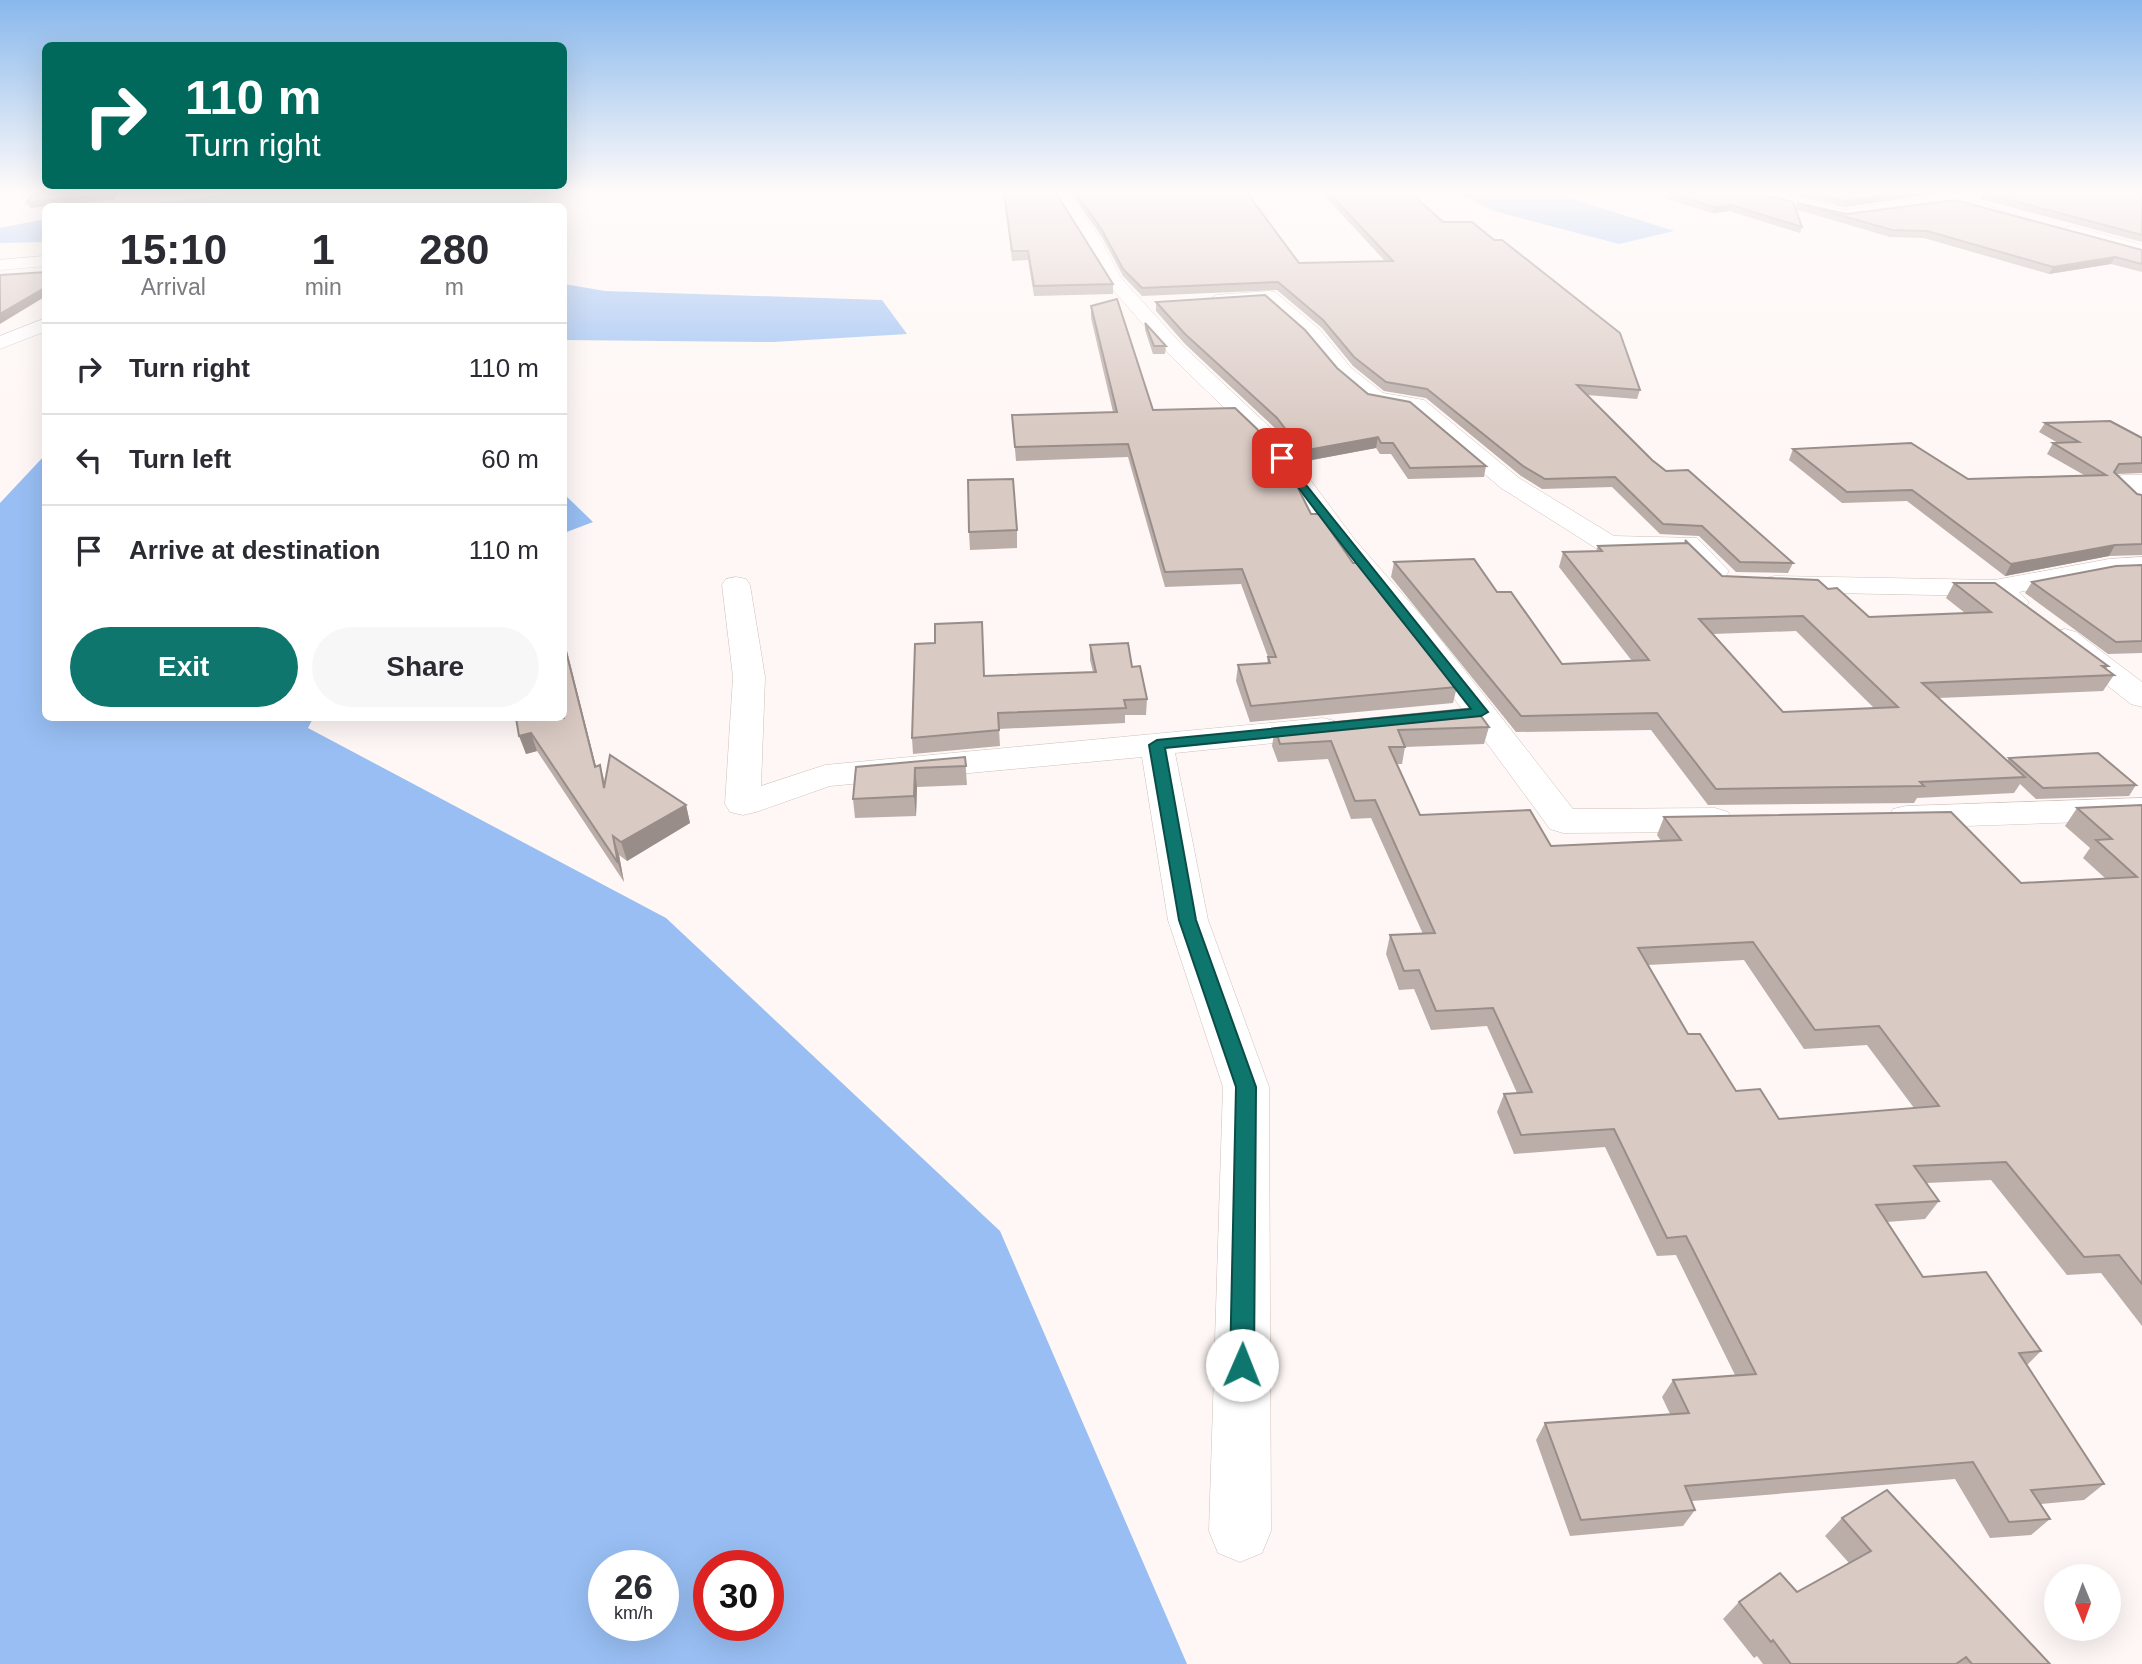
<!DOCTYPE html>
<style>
body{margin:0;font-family:Helvetica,sans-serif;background:#f7f7f7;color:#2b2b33;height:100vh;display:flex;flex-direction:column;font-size:26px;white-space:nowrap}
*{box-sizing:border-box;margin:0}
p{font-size:23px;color:#7c7c81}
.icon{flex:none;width:38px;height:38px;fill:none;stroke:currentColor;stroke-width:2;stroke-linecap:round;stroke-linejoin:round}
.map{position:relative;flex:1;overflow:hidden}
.details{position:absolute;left:42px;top:203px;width:525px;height:518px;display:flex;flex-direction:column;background:#fff;border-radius:10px;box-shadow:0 7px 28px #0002}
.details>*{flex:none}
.banner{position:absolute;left:42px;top:42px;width:525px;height:147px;border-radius:10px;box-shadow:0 7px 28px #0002;background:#00695c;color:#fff;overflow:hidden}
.needle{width:46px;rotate:179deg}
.fabs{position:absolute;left:2044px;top:1564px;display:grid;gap:14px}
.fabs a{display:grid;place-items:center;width:77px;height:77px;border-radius:50%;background:#fff;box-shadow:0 7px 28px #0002;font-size:35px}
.speed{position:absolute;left:588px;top:1550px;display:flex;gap:14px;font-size:35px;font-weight:700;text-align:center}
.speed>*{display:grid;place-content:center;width:91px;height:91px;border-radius:50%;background:#fff;box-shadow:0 7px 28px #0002;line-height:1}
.speed small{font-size:18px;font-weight:400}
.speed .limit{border:10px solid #d22;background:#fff;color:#111}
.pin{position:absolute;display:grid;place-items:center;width:60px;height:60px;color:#fff;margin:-30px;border-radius:14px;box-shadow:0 4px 10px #0006}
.me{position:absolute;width:77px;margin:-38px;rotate:1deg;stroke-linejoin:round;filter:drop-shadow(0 0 5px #0008)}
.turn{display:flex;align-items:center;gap:24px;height:147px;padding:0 28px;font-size:32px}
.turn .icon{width:91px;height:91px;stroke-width:2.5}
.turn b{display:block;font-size:49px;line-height:60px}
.eta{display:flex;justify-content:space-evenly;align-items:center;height:119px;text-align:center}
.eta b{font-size:42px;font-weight:600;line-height:49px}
.action{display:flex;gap:14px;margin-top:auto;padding:14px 28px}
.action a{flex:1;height:80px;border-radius:42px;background:#0f766e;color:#fff;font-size:28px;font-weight:600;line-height:80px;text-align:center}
.action a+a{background:#f7f7f7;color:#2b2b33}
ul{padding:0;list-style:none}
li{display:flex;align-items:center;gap:21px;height:91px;padding:0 28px;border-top:2px solid #e1e1e2}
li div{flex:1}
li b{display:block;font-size:26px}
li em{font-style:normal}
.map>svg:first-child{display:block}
.water{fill:#98bef3;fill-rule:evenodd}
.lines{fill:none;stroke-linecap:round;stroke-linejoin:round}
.street-casing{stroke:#cfbfb9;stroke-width:1}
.street{fill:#fff;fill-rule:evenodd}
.wall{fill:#bbaea9;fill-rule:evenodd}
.shaded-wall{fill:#998d89}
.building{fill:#dacac4;stroke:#998d89;stroke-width:2;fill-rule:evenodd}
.route{fill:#0f766e;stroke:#0a4d48;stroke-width:2}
</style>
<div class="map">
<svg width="2142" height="1664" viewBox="0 0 2142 1664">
<rect width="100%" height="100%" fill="#fef7f5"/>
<g class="water">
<polygon points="238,193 542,193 522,206 128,206"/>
<polygon points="1457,193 1555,193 1674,231 1619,244 1494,211"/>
<polygon points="45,219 45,242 0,243 0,228"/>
<polygon points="564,284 605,291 882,300 907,334 773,342 564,340"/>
<path d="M 45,455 L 46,718 L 313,718 L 308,728 L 666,918 L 1000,1231 L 1187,1664 L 0,1664 L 0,503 ZM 604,1566 L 663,1566 L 663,1626 L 604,1626 ZM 768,1566 L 768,1626 L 709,1626 L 709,1566 Z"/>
<polygon points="564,494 593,522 564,533"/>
</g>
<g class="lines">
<g class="street-casing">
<g id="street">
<polygon points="769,193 1067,193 1100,238 1121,278 1183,346 1274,431 1355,540 1426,621 1573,809 1715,808 1728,812 1733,820 1728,828 1715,832 1563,833 1550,829 1406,633 1337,552 1258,441 1169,354 1108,284 1084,238 1055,197 780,203 775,202"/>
<polygon points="1742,193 1769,193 1844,210 1960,193 1987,193 1970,199 2009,213 2002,217 1953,203 1844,218"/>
<polygon points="2072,226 2142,245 2142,255 2066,234 2066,228"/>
<polygon points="46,256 46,266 0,270 0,260"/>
<polygon points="1269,291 1275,292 1320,330 1351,368 1383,393 1424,400 1519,478 1614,536 1697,538 1729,571 1725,577 1705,577 1681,552 1599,550 1501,488 1409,410 1368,403 1337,376 1306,338 1265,302 1217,305 1208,300 1217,295"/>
<polygon points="46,318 46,331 0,349 0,336"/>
<polygon points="2123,475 2142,475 2142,505 2133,503 2111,482 2114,477"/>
<path d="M 2142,557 L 2142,573 L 2109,575 L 2019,592 L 2029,602 L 2025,608 C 2009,612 2001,605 1988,596 L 1775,592 L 1765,590 L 1761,584 L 1765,578 L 1775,576 L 1995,580 L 2109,559 Z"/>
<polygon points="736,577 746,579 750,585 765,677 761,786 825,765 1323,718 1335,721 1340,728 1335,735 1323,738 1175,753 1208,920 1269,1087 1271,1531 1262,1553 1240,1562 1218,1553 1209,1531 1223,1087 1168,920 1142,757 830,786 756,812 743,815 730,812 725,804 733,677 722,585 726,579"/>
<polygon points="2065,629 2076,632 2142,682 2142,707 2131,704 2054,644 2050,638 2054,632"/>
<polygon points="2142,798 2142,820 1906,828 1893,825 1888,817 1893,809 1906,806"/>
</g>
</g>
<use href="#street" class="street"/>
</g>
<g class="wall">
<polygon points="1004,193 1113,284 1113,294 1034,296 1028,260 1012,261"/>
<polygon points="1071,193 1247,193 1299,263 1385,261 1322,193 1411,193 1443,222 1640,390 1637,399 1587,395 1652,460 1793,563 1788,573 1736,572 1699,536 1660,534 1612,487 1542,489 1521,476 1426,398 1384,391 1353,366 1322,328 1277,290 1142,296 1123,276 1102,237"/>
<polygon points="1649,193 1757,193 1795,208 1797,203 1847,214 2142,250 2142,272 2111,264 2049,274 1924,238 1890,237 1795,209 1802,227 1800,233 1729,211 1712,213"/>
<polygon points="1781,193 1942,193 1844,207"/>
<polygon points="1982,193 2142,193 2142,242 1980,199"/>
<polygon points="1156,302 1337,368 1368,394 1486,466 1484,477 1408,479 1391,454 1380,454 1376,448 1301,462 1276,429 1185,344 1156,311"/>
<polygon points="1091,306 1153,410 1311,514 1457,687 1453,703 1250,722 1236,681 1238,665 1267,664 1268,657 1241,584 1165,587 1128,457 1016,461 1012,415 1113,412 1091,318"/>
<polygon points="1145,323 1166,346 1165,354 1153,354 1145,330"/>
<polygon points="2045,423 2142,438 2142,473 2117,474 2137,494 2142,495 2142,555 2109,556 2005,576 1907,501 1842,503 1789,460 1793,449 1968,479 2084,475 2047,454 2053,443 2058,443 2039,432"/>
<polygon points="1017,530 1017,548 970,550 969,532"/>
<path d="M 1685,540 L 1722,576 L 1828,589 L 1869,617 L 1965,613 L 1946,598 L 1954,583 L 2108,666 L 2106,669 L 2114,675 L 2103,691 L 1939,698 L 2007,761 L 2009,758 L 2136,785 L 2129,796 L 2036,799 L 2020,784 L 2014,793 L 1917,798 L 1914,803 L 1708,805 L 1651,730 L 1516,732 L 1391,577 L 1394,562 L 1497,592 L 1562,664 L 1632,661 L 1559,567 L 1563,552 L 1596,551 L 1598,546 L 1684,543 ZM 1796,631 L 1874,708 L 1783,712 L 1713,634 Z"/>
<polygon points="2142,565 2142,653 2108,654 2025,593 2032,582"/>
<polygon points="564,640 596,767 600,765 605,782 686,805 690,823 627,861 619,855 624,882 537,751 526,754 516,720 514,718 564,718"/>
<polygon points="935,643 984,676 1093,672 1090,660 1090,645 1132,667 1147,699 1146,715 1125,715 1125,723 999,729 1000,746 913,754 912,738"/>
<path d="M 1489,727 L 1484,744 L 1405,747 L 1402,764 L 1397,764 L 1420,815 L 1551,846 L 1661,841 L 1657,835 L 1664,817 L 2021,883 L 2106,879 L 2083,858 L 2090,848 L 2065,826 L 2077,808 L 2142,805 L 2142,1326 L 2101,1273 L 2067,1275 L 1991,1180 L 1927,1183 L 1939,1201 L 1925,1219 L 1887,1222 L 1923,1277 L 2041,1351 L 2027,1365 L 2104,1484 L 2084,1500 L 2041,1504 L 2050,1519 L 2031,1535 L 1990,1538 L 1955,1479 L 1692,1501 L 1695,1510 L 1683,1526 L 1570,1536 L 1536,1440 L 1545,1423 L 1670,1414 L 1662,1397 L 1673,1380 L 1735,1375 L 1676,1255 L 1657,1256 L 1605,1147 L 1514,1154 L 1497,1112 L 1504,1094 L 1517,1093 L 1487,1026 L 1431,1030 L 1414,989 L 1399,990 L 1386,954 L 1390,935 L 1423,934 L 1371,818 L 1351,819 L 1328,759 L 1278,762 L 1272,746 L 1275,728 ZM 1744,960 L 1804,1049 L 1867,1045 L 1914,1108 L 1779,1119 L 1736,1091 L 1688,1034 L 1648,965 Z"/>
<polygon points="965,757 967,785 917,787 916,816 855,818 853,799 856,767"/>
<polygon points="1842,1518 2050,1664 1763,1664 1757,1656 1754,1658 1723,1619 1739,1602 1797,1592 1849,1563 1825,1536"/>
</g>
<g class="shaded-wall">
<polygon points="111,193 119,193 113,200 30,208 27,202"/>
<polygon points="1904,193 1942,193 1844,207 1846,201"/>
<polygon points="1731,205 1729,211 1712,213 1714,207"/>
<polygon points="2115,257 2111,264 2049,274 2053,267"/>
<polygon points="46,287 46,296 0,324 0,314"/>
<polygon points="1378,437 1376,448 1301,462 1302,451"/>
<polygon points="2115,545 2109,556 2005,576 2011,564"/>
<polygon points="564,640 601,786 595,767"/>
<polygon points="531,733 537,751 526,754 519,736"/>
<polygon points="915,768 917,787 916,816 914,796"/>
<polygon points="686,805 690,823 627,861 621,842"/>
<polygon points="613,836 619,855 624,882 618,863"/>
</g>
<g class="building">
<polygon points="33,193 111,193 110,194 27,202"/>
<polygon points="1004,193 1056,193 1113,284 1034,286 1028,251 1012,251"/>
<polygon points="1076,193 1247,193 1299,263 1393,261 1329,193 1411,193 1443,222 1472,222 1494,240 1502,240 1620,333 1640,390 1577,385 1652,460 1666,471 1688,470 1793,563 1740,562 1702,526 1663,524 1615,477 1545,479 1523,466 1427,389 1386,382 1354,357 1323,320 1278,282 1142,288 1123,269 1102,230"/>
<polygon points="1670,193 1757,193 1793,202 1802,227 1731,205 1714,207"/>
<polygon points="1809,193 1904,193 1846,201"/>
<polygon points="1984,193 2142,193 2142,235"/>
<polygon points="1955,200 2142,250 2142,264 2115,257 2053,267 1927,231 1892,230 1797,203 1847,214"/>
<polygon points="46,272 46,287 0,314 0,275"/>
<polygon points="1265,295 1305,330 1337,368 1368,394 1410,402 1486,466 1410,468 1393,443 1381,443 1378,437 1302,451 1277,418 1185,334 1156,302"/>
<polygon points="1117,299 1153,410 1235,408 1257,429 1293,478 1311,514 1319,514 1353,563 1358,563 1407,619 1457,687 1251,706 1238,665 1270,663 1268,657 1276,657 1242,569 1165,572 1128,444 1015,447 1012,415 1117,412 1091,306"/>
<polygon points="1145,323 1166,346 1154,346"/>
<polygon points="2110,421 2142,438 2142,463 2119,464 2114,472 2137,494 2142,495 2142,544 2115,545 2011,564 1912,490 1847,492 1793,449 1911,443 1968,479 2106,475 2053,443 2079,442 2045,423"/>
<polygon points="1013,479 1017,530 969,532 968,480"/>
<path d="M 1685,540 L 1722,576 L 1818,580 L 1828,589 L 1837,588 L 1869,617 L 1991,612 L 1954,583 L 1995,583 L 2108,666 L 2102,666 L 2114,675 L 1922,683 L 2025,777 L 1920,782 L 1924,786 L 1716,789 L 1657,713 L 1521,716 L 1394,562 L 1474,559 L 1497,592 L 1511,592 L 1562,664 L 1649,660 L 1563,552 L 1602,551 L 1598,546 L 1688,543 ZM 1803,616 L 1898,707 L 1783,712 L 1699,619 Z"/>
<polygon points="2142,565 2142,641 2116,642 2032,582 2116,566"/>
<polygon points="982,622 984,676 1096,672 1090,645 1128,643 1132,667 1140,666 1147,699 1124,700 1126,708 998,713 999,730 912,738 915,644 935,643 935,624"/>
<polygon points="564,643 595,767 600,765 604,788 610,755 686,805 621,842 613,836 618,863 531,733 519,736 516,718 564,718"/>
<path d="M 1475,708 L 1489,727 L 1398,730 L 1405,747 L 1389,747 L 1420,815 L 1530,810 L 1551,846 L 1681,840 L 1664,817 L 1951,812 L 2021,883 L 2137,877 L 2096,840 L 2112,839 L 2077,808 L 2142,805 L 2142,1284 L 2119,1255 L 2084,1257 L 2006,1162 L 1914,1166 L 1939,1201 L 1876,1205 L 1923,1277 L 1986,1272 L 2041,1351 L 2019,1353 L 2104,1484 L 2031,1490 L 2050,1519 L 2009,1522 L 1973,1462 L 1685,1486 L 1695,1510 L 1581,1520 L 1545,1423 L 1689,1413 L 1673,1380 L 1756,1374 L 1686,1236 L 1667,1238 L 1614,1129 L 1521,1135 L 1504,1094 L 1532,1092 L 1493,1008 L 1436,1011 L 1419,970 L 1404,971 L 1390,935 L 1435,933 L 1375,800 L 1355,801 L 1331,741 L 1280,744 L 1275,728 ZM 1753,942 L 1815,1030 L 1879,1026 L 1939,1106 L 1779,1119 L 1760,1089 L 1736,1091 L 1700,1034 L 1688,1034 L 1638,948 Z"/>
<polygon points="2098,753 2136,785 2043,788 2009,758"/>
<polygon points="965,757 966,766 915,768 914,796 853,799 856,767"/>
<polygon points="1887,1490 2050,1664 1972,1664 1966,1657 1956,1664 1791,1664 1773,1640 1771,1642 1739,1602 1780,1573 1797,1592 1871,1551 1842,1518"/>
</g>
<linearGradient id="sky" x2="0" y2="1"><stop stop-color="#88b8ec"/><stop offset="0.45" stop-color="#fffbfa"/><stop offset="1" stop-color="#fffbfa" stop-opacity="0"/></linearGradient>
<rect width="2142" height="426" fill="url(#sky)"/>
<path class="route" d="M 1282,455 L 1488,712 L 1481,716 L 1165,748 L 1196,920 L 1256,1087 L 1254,1365 L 1251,1373 L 1242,1377 L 1234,1373 L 1230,1365 L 1236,1087 L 1179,920 L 1149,745 L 1157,740 L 1471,709 C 1407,624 1338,545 1277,458 Z"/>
</svg>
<div class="fabs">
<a><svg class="needle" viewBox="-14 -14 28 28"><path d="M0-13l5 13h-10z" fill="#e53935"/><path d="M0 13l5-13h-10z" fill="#7c7c81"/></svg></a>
</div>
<div class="speed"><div>26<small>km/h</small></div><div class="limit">30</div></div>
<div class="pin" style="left:1282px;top:458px;background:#d93025"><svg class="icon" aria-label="arrive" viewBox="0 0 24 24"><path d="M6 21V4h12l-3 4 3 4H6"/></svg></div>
<svg class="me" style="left:1242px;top:1365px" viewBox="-20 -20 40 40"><circle r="19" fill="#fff"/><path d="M0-13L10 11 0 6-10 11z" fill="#0f766e"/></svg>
<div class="banner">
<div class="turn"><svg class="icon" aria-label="right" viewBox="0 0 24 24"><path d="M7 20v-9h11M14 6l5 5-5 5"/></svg><div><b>110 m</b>Turn right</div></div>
</div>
<section class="details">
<div class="eta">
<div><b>15:10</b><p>Arrival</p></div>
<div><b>1</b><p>min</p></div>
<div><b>280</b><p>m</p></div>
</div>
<ul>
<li><svg class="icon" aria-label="right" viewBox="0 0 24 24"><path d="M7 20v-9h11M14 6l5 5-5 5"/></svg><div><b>Turn right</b></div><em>110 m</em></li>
<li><svg class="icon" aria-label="left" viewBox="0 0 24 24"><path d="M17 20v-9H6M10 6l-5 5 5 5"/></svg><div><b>Turn left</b></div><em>60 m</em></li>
<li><svg class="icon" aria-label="arrive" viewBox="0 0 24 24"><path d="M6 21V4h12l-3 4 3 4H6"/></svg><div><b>Arrive at destination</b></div><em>110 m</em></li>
</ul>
<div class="action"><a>Exit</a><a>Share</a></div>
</section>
</div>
